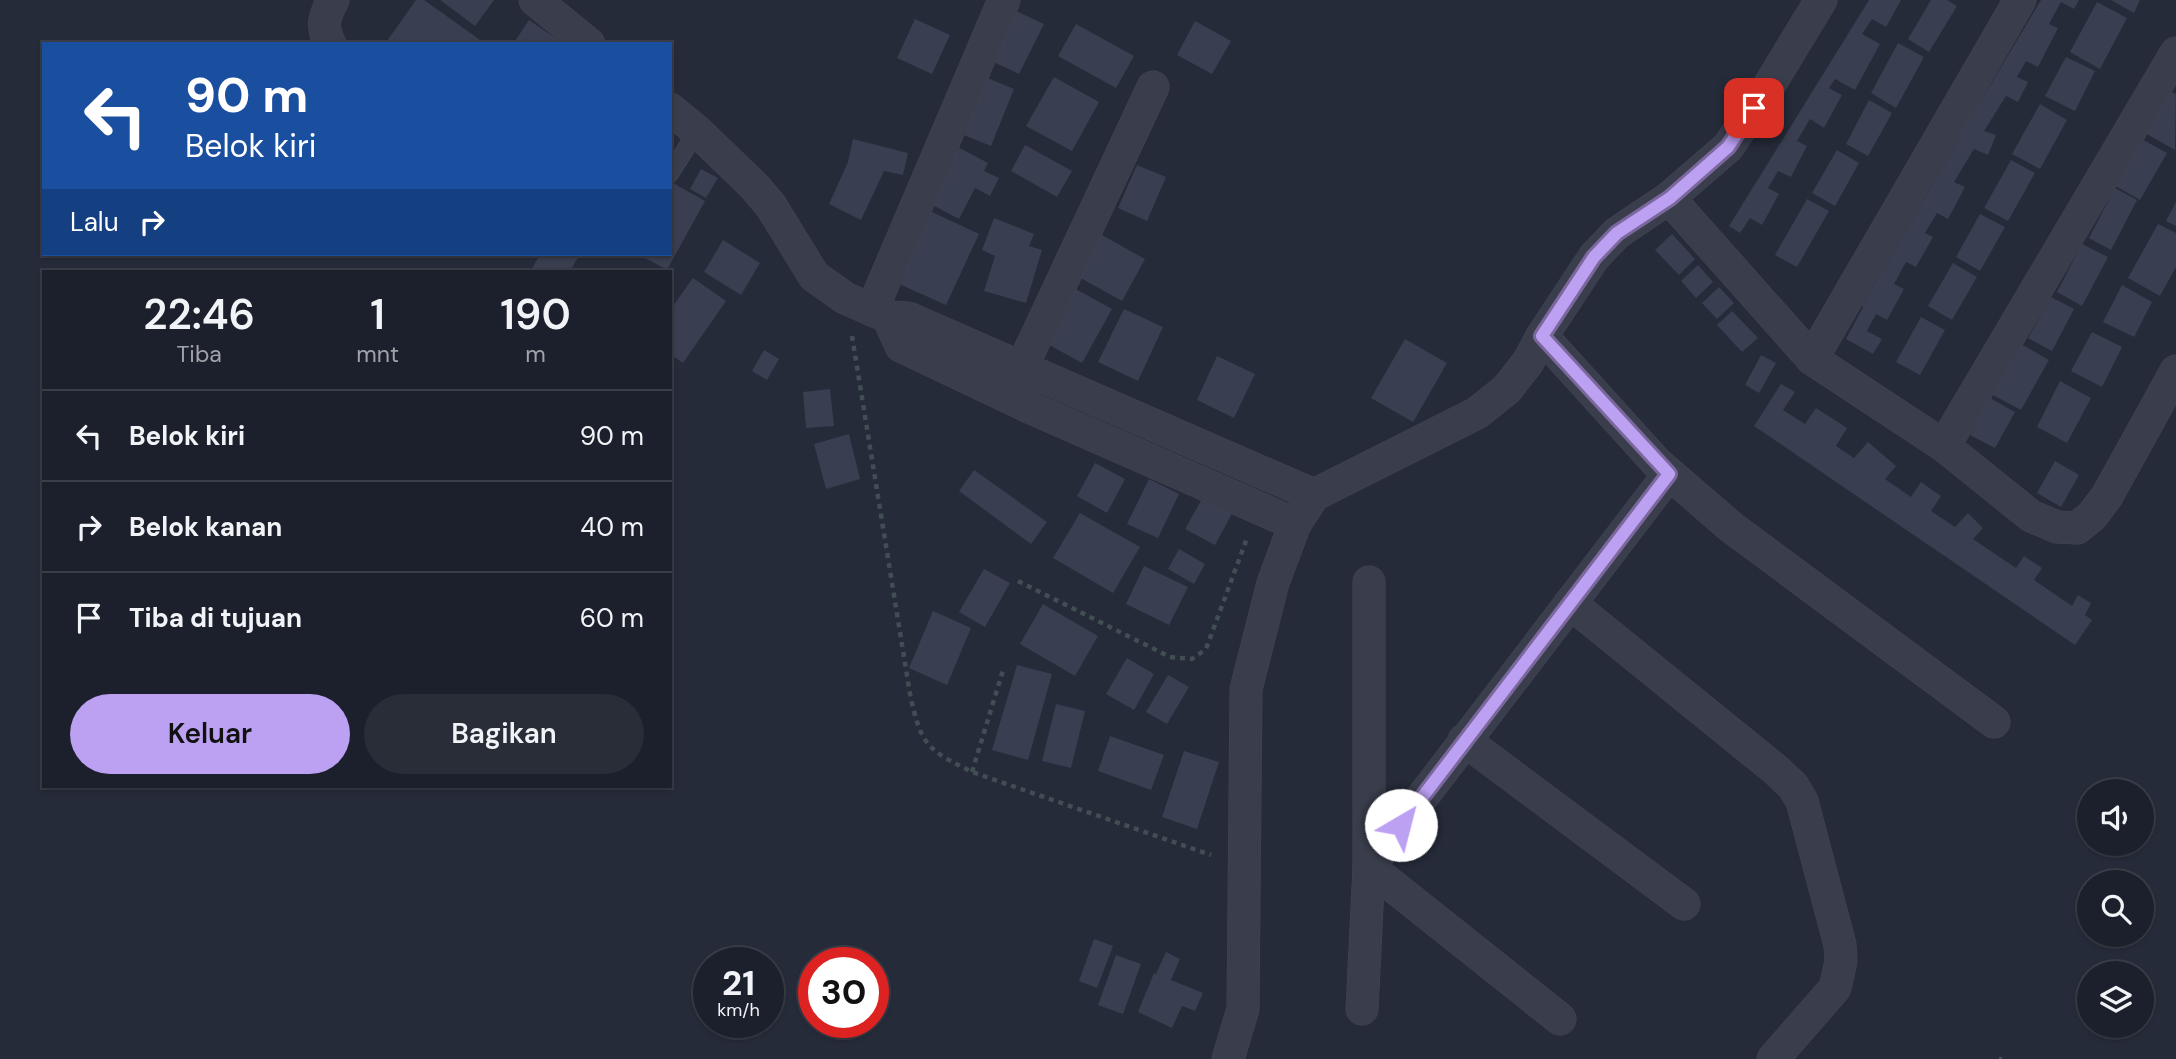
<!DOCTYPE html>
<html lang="id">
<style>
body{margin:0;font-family:"DM Sans",sans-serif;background:#292d38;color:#f1f3f6;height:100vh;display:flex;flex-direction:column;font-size:26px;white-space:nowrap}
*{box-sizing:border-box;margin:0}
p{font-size:23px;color:#a0a3a9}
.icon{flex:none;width:38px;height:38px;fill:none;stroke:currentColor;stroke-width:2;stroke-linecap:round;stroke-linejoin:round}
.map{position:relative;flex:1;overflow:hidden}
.drawer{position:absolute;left:42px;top:270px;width:630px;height:518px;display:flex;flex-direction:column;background:#1c202c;border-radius:0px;box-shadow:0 2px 5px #0004,0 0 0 2px #3a3e48}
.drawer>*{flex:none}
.top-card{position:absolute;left:42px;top:42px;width:630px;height:214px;border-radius:0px;box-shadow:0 2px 5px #0004,0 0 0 2px #3a3e48;background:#1a4fa0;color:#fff;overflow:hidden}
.fabs{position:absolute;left:2077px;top:779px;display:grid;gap:14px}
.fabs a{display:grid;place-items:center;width:77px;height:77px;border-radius:50%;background:#1c202c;box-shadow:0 2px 5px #0004,0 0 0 2px #3a3e48;font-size:35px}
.speed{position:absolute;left:693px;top:947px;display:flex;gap:14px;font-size:35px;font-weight:700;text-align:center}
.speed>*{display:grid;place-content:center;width:91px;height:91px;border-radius:50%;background:#1c202c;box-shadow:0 2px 5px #0004,0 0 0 2px #3a3e48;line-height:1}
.speed small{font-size:18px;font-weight:400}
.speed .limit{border:10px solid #d22;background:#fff;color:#111}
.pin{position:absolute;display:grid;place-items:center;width:60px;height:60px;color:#fff;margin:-30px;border-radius:14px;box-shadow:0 4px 10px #0006}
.me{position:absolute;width:77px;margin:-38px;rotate:37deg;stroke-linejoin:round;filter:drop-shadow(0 0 5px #0008)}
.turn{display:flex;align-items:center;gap:24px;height:147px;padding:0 28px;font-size:32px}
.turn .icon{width:91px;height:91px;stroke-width:2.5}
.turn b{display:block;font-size:49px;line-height:60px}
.then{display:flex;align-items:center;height:66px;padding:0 28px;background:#0003;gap:14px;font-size:26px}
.eta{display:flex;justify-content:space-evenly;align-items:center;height:119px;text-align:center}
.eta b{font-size:42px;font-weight:600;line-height:49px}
.action{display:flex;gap:14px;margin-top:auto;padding:14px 28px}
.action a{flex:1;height:80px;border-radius:42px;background:#bca0f2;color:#111;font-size:28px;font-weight:600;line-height:80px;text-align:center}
.action a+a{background:#292d38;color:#f1f3f6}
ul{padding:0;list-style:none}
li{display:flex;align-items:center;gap:21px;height:91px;padding:0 28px;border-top:2px solid #3a3e48}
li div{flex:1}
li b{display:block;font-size:26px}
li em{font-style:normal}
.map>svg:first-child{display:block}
.building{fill:#393e50}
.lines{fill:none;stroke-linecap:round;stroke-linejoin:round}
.service-casing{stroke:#434654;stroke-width:18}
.minor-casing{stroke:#434654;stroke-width:33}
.path{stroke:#414e53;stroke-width:4.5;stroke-dasharray:5 5;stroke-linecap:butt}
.service{stroke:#3a3d4b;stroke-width:16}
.minor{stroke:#3a3d4b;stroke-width:32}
.route-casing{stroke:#7a689d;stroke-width:18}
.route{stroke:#bca0f2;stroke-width:12}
</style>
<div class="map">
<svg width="2176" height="1059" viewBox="0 0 2176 1059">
<rect width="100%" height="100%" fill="#262b3a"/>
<g class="building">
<polygon points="416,0 424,0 483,42 482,44 390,44 387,41"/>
<polygon points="440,0 494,0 475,26"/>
<polygon points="1869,0 1901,0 1886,27 1872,19 1862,34 1880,44 1855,90 1835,79 1829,88 1842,95 1824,128 1810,119 1797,141 1807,146 1791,177 1778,171 1768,188 1779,194 1762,225 1750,218 1740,233 1729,226"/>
<polygon points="1931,0 1947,0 1957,6 1929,52 1908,39"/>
<polygon points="2041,0 2079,0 2074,9 2061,2 2049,24 2058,28 2038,67 2026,61 2017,77 2028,82 2018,102 2006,96 1984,131 1996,135 1988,155 1974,149 1954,182 1965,187 1948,219 1937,213 1925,233 1933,237 1916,267 1906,262 1894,284 1904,289 1887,320 1876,314 1867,331 1882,339 1873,354 1846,339 1863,307 1862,306 1957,142 1965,123 1967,124"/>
<polygon points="2111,0 2140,0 2134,13"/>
<polygon points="2097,2 2127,18 2100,69 2070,52"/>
<polygon points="1012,9 1044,24 1019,74 987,59"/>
<polygon points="915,19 950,35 932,74 897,58"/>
<polygon points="529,20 564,44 513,44"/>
<polygon points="1195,21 1231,41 1212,74 1177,55"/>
<polygon points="1076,24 1134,56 1116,88 1058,56"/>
<polygon points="1898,43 1924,57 1896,108 1871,93"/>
<polygon points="2066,57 2095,71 2075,111 2045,96"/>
<polygon points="978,74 1014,89 991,146 954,131"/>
<polygon points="1054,77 1099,102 1072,151 1026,126"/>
<polygon points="2168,90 2176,94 2175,150 2143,132"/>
<polygon points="1869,100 1892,113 1868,156 1846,144"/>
<polygon points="2040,104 2067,120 2040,169 2012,154"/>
<polygon points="2138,137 2167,153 2140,200 2112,184"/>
<polygon points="853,139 908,153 903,175 884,171 861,220 829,204 848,162"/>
<polygon points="1025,145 1072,171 1057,197 1011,171"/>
<polygon points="956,146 988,163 984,171 999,178 990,196 975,188 959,219 927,202"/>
<polygon points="1837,150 1859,163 1835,206 1812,193"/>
<polygon points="2011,160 2035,173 2008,221 1984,208"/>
<polygon points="1137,165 1166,177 1147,221 1118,208"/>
<polygon points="701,169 718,178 706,198 690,189"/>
<polygon points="673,183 705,201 667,270 638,254 670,254 670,188"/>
<polygon points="2115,188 2137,200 2111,250 2089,238"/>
<polygon points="1807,199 1829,211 1797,267 1775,255"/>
<polygon points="2176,202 2176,226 2166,221"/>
<polygon points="930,211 979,234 946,305 897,283"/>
<polygon points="1980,214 2005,227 1980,271 1956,257"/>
<polygon points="994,218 1034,234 1029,246 1042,250 1026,303 984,291 995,256 982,250"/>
<polygon points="2158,224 2176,233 2176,267 2160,296 2128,278"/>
<polygon points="1100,234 1145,259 1122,301 1077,276"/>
<polygon points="1672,234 1695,259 1679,275 1655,250"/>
<polygon points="723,240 760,263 741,295 704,272"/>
<polygon points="2082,244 2108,257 2082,306 2057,292"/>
<polygon points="540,254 580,254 570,271 537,271 532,269"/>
<polygon points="1953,263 1977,277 1952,320 1928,306"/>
<polygon points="1698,265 1713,282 1696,298 1681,281"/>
<polygon points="693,278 726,301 683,363 670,354 670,310"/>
<polygon points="2122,285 2152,302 2134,337 2103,322"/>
<polygon points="1072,287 1112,309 1082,363 1042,341"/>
<polygon points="1719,287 1734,303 1717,319 1702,303"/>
<polygon points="2051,297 2074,309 2052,351 2028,338"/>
<polygon points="1124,309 1163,327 1138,381 1098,362"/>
<polygon points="1732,311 1758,338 1742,352 1717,325"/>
<polygon points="1921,317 1945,330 1920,375 1896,362"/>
<polygon points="2092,332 2122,347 2102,387 2071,371"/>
<polygon points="1405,339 1447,363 1413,422 1371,398"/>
<polygon points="2019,343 2049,360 2021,410 1991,394"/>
<polygon points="764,350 779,359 767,380 752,371"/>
<polygon points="1761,355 1776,363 1759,393 1745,385"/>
<polygon points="1217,356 1255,374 1234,418 1197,400"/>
<polygon points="2060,381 2091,398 2067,443 2037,427"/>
<polygon points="1781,384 1795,392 1783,410 1805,424 1816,408 1847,428 1836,446 1854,458 1868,442 1896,466 1885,479 1911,497 1921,482 1941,496 1931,511 1955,527 1968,513 1983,528 1973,539 2016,568 2024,556 2042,568 2034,580 2072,606 2078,595 2091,603 2085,615 2092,620 2075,645 1754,426"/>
<polygon points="830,389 834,426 806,428 803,392"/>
<polygon points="1990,398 2015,412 1995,448 1970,435"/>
<polygon points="849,434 860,479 826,489 814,444"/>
<polygon points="2055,461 2079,475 2061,507 2037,493"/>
<polygon points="1095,463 1125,479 1107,513 1077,496"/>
<polygon points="974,470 1047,522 1031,544 959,491"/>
<polygon points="1149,479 1179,494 1158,538 1127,524"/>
<polygon points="1206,492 1235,508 1215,545 1185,529"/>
<polygon points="1080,513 1140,547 1113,593 1053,558"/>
<polygon points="1179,549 1205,564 1194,584 1168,569"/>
<polygon points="1144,566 1188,587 1169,625 1126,604"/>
<polygon points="984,569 1010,583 985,627 959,612"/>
<polygon points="1043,604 1098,636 1075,676 1020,644"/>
<polygon points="933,611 971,628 947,685 909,668"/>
<polygon points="1127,658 1154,674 1134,710 1106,694"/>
<polygon points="1017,665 1052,674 1028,760 992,750"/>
<polygon points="1168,675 1189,687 1167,724 1146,712"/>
<polygon points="1056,704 1085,711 1071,768 1042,761"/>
<polygon points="1110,736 1164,755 1151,790 1098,771"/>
<polygon points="1184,751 1219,762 1197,829 1162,817"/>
<polygon points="1094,939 1113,946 1097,988 1079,981"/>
<polygon points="1166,952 1180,959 1171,980 1203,993 1195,1011 1182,1006 1172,1028 1138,1012 1154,973 1156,974"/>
<polygon points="1116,955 1141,964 1123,1014 1098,1005"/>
</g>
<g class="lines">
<g class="service-casing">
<polyline id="service" points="670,174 697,131"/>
</g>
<g class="minor-casing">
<g id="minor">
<polyline points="535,0 589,44"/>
<path d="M 330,44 C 321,26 324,17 333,0"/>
<polyline points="670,109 697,131 755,187 771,206 814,276 845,298 872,310 888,317 908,318 1314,495"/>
<polyline points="1669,198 1812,359 1944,446 2031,516 2057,527 2077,528 2092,516 2107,496 2176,371"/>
<polyline points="872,310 1004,0"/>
<polyline points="888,317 901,346 1031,408 1295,524"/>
<polyline points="1542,336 1657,463 1731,527 1994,722"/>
<polyline points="1812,359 2020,0"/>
<polyline points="1022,367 1153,87"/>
<polyline points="1944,446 2176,53"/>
<polyline points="1570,603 1776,770 1793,786 1802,801 1840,945 1841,961 1835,988 1773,1059"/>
<polyline points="1464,740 1684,904"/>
<polyline points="1362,1009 1369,867 1369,582"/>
<polyline points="1560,1019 1369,867 1669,474"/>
<polyline points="1228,1059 1243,1009 1246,689 1273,583 1295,524 1314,495 1477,413 1507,389 1528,362 1542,336 1594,257 1617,233 1669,198 1728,147 1767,89 1821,0"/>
</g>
</g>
<g class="path">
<path d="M 852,336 L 910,694 C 921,745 926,749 972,772 L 1211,855"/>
<polyline points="1018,581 1170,657 1192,659 1206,649 1247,538"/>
<polyline points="972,772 1004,667"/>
<polyline points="1999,1059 2002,1059"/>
</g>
<use href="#service" class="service"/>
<use href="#minor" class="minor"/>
</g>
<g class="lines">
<g class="route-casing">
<polyline id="route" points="1401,825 1669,474 1542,336 1594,257 1617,233 1670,198 1728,147 1754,108"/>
</g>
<use href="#route" class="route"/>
</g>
</svg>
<div class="fabs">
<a><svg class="icon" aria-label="sound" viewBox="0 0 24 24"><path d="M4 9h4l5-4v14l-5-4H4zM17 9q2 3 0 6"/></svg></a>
<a><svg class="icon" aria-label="search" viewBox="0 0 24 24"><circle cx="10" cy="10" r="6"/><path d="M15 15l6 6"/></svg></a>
<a><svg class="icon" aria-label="layers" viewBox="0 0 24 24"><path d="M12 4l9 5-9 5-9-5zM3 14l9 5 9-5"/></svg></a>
</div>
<div class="speed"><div>21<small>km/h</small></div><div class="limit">30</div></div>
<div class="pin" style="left:1754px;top:108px;background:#d93025"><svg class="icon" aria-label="arrive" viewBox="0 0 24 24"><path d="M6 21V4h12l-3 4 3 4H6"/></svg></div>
<svg class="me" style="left:1401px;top:825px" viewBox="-20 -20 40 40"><circle r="19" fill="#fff"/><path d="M0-13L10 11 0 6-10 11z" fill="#bca0f2"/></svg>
<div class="top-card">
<div class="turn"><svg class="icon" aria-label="left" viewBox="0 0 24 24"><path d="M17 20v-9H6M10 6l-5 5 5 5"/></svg><div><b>90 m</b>Belok kiri</div></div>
<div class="then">Lalu<svg class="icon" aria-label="right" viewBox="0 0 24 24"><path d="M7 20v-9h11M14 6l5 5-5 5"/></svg></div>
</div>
<section class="drawer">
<div class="eta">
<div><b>22:46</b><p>Tiba</p></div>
<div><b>1</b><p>mnt</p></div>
<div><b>190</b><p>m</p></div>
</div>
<ul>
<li><svg class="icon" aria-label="left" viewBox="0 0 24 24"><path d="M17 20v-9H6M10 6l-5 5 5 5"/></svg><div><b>Belok kiri</b></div><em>90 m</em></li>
<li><svg class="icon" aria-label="right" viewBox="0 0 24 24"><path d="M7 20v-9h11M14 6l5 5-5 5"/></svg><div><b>Belok kanan</b></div><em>40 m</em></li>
<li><svg class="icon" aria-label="arrive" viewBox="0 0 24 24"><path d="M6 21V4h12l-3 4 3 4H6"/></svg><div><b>Tiba di tujuan</b></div><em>60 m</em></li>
</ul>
<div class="action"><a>Keluar</a><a>Bagikan</a></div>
</section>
</div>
